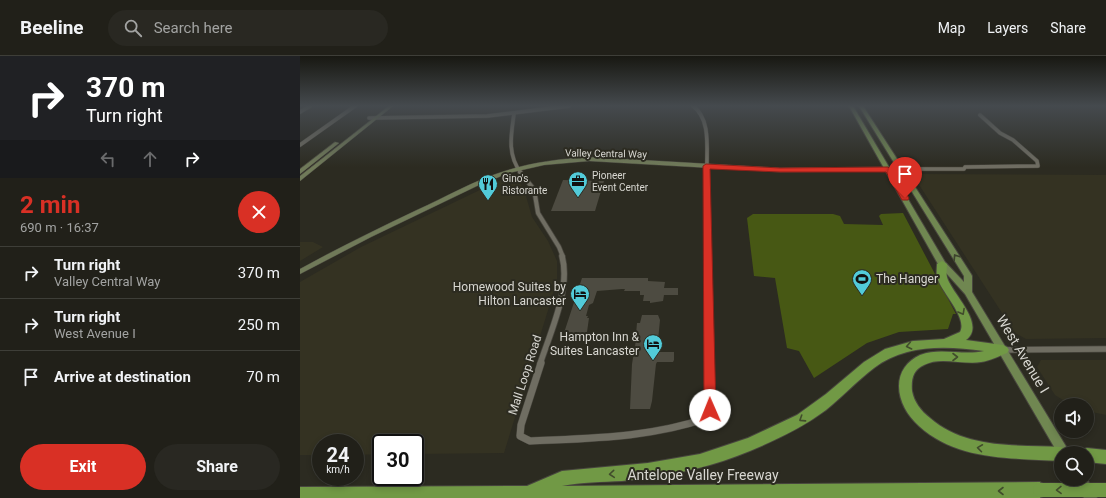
<!DOCTYPE html>
<meta charset="utf-8">
<style>
body{margin:0;font-family:Roboto,sans-serif;background:#292822;color:#f1f3f6;height:100vh;display:flex;flex-direction:column;font-size:15px;white-space:nowrap}
*{box-sizing:border-box;margin:0}
p{font-size:13px;color:#a2a3a2}
.icon{flex:none;width:22px;height:22px;fill:none;stroke:currentColor;stroke-width:2;stroke-linecap:round;stroke-linejoin:round}
.map{position:relative;flex:1;overflow:hidden}
.panel{display:flex;flex-direction:column;background:#212019;width:300px}
.panel>*{flex:none}
.banner{background:#202124;color:#fff;overflow:hidden}
.tools{position:absolute;left:754px;top:342px;display:grid;gap:8px}
.tools a{display:grid;place-items:center;width:40px;height:40px;border-radius:50%;background:#212019;box-shadow:0 2px 6px #0003,0 0 0 1px #3e3e38;font-size:20px}
.speed{position:absolute;left:12px;top:378px;display:flex;gap:8px;font-size:20px;font-weight:700;text-align:center}
.speed>*{display:grid;place-content:center;width:52px;height:52px;border-radius:50%;background:#212019;box-shadow:0 2px 6px #0003,0 0 0 1px #3e3e38;line-height:1}
.speed small{font-size:10px;font-weight:400}
.speed .limit{border:2px solid #111;border-radius:6px;background:#fff;color:#111}
.pin{position:absolute;display:grid;place-items:center;width:34px;height:34px;color:#fff;margin:-41px -17px;border-radius:50% 50% 50% 0;rotate:-45deg;box-shadow:0 0 4px #0007}
.pin .icon{rotate:45deg}
.me{position:absolute;width:44px;margin:-22px;rotate:359deg;stroke-linejoin:round;filter:drop-shadow(0 0 3px #0008)}
.turn{display:flex;align-items:center;gap:14px;height:84px;padding:0 20px;font-size:18px}
.turn .icon{width:52px;height:52px;stroke-width:2.5}
.turn b{display:block;font-size:28px;line-height:34px}
.lanes{display:flex;align-items:center;height:38px;padding:0 20px;background:#0003;justify-content:center;gap:20px;direction:ltr}
.lanes .off{opacity:.35}
.round{display:grid;place-items:center;flex:none;width:42px;height:42px;border-radius:21px;background:#292822}
.summary{display:flex;align-items:center;justify-content:space-between;height:68px;padding:0 20px}
h1{font-size:24px;font-weight:700;line-height:30px;color:#d93025}
.button{display:flex;gap:8px;margin-top:auto;padding:8px 20px}
.button a{flex:1;height:46px;border-radius:24px;background:#d93025;color:#fff;font-size:16px;font-weight:700;line-height:46px;text-align:center}
.button a+a{background:#292822;color:#f1f3f6}
ul{padding:0;list-style:none}
li{display:flex;align-items:center;gap:12px;height:52px;padding:0 20px;border-top:1px solid #3e3e38}
li div{flex:1}
li b{display:block;font-size:15px}
li em{font-style:normal}
header{display:flex;align-items:center;gap:24px;box-sizing:border-box;height:56px;padding:0 20px;background:#212019;border-bottom:1px solid #3e3e38}
header strong{font-size:19px}
nav{display:flex;gap:22px;margin-inline-start:auto;font-size:14px}
.search{width:280px;height:36px;background:#292822;display:flex;align-items:center;gap:10px;box-sizing:border-box;padding:0 14px;border-radius:22px;color:#a2a3a2;font-size:15px}
main{display:flex;flex:1;min-height:0}
.map>svg:first-child{display:block}
.built{fill:#343222}
.green{fill:#475814}
.building{fill:#4d4b41}
.lines{fill:none;stroke-linecap:round;stroke-linejoin:round}
.street-far3-casing{stroke:#48463e;stroke-width:4.5}
.street-far2-casing{stroke:#48463e;stroke-width:5.5}
.street-far1-casing{stroke:#48463e;stroke-width:7}
.street-casing{stroke:#48463e;stroke-width:8}
.secondary-casing{stroke:#48463e;stroke-width:1}
.primary-casing{stroke:#48463e;stroke-width:2}
.highway-casing{stroke:#48463e;stroke-width:2}
.street-far3{stroke:#6f6d62;stroke-width:3.5}
.street-far2{stroke:#6f6d62;stroke-width:4}
.street-far1{stroke:#6f6d62;stroke-width:5.5}
.street{stroke:#6f6d62;stroke-width:7}
.secondary{fill:#707a59;fill-rule:evenodd}
.primary{fill:#708751;fill-rule:evenodd}
.highway{fill:#719945;fill-rule:evenodd}
.highway-bridge-casing{stroke:#48463e;stroke-width:15;stroke-linecap:butt}
.highway-bridge{stroke:#719945;stroke-width:14}
.oneway{stroke:#3d422d}
.oneway2{stroke:#414c2c}
.route{fill:#d93025;stroke:#8d1f18}
.labels{text-anchor:middle;stroke-width:4;stroke-linejoin:round;paint-order:stroke}
.far-street-label{font-size:10px;fill:#d8d7d1;stroke:#2c2b21}
.far-poi-label{font-size:10px;fill:#d8d7d1;stroke:#2c2b21;text-anchor:start}
.poi-label{font-size:12px;fill:#d8d7d1;stroke:#2c2b21;text-anchor:end}
.street-label{font-size:12px;fill:#d8d7d1;stroke:#2c2b21}
.near-street-label{font-size:14px;fill:#d8d7d1;stroke:#2c2b21}
</style>
<header>
<strong>Beeline</strong>
<div class="search"><svg class="icon" aria-label="search" viewBox="0 0 24 24"><circle cx="10" cy="10" r="6"/><path d="M15 15l6 6"/></svg>Search here</div>
<nav><a>Map</a><a>Layers</a><a>Share</a></nav>
</header>
<main>
<section class="panel">
<div class="banner">
<div class="turn"><svg class="icon" aria-label="right" viewBox="0 0 24 24"><path d="M7 20v-9h11M14 6l5 5-5 5"/></svg><div><b>370 m</b>Turn right</div></div>
<div class="lanes"><svg class="icon off" aria-label="left" viewBox="0 0 24 24"><path d="M17 20v-9H6M10 6l-5 5 5 5"/></svg><svg class="icon off" aria-label="ahead" viewBox="0 0 24 24"><path d="M12 20V5M6 11l6-6 6 6"/></svg><svg class="icon" aria-label="right" viewBox="0 0 24 24"><path d="M7 20v-9h11M14 6l5 5-5 5"/></svg></div>
</div>
<div class="summary"><div><h1>2 min</h1><p>690 m · 16:37</p></div><a class="round" style="background:#d93025;color:#fff"><svg class="icon" aria-label="close" viewBox="0 0 24 24"><path d="M6 6l12 12M18 6L6 18"/></svg></a></div>
<ul>
<li><svg class="icon" aria-label="right" viewBox="0 0 24 24"><path d="M7 20v-9h11M14 6l5 5-5 5"/></svg><div><b>Turn right</b><p>Valley Central Way</p></div><em>370 m</em></li>
<li><svg class="icon" aria-label="right" viewBox="0 0 24 24"><path d="M7 20v-9h11M14 6l5 5-5 5"/></svg><div><b>Turn right</b><p>West Avenue I</p></div><em>250 m</em></li>
<li><svg class="icon" aria-label="arrive" viewBox="0 0 24 24"><path d="M6 21V4h12l-3 4 3 4H6"/></svg><div><b>Arrive at destination</b></div><em>70 m</em></li>
</ul>
<div class="button"><a>Exit</a><a>Share</a></div>
</section>
<div class="map">
<svg width="806" height="442" viewBox="0 0 806 442">
<rect width="100%" height="100%" fill="#2c2b21"/>
<g class="built">
<polygon points="616,118 806,119 806,282 726,283 715,277 614,121"/>
<polygon points="207,121 216,122 224,133 232,161 248,185 257,205 257,225 204,397 115,398 115,387 81,387 81,398 55,399 55,387 21,387 21,399 0,399 0,226 61,191"/>
<polygon points="0,186 13,186 23,191 0,205"/>
<polygon points="741,304 806,304 806,359 787,355 787,349 771,349 755,339 737,311"/>
</g>
<polygon class="green" points="603,157 656,258 653,258 648,273 599,276 567,287 514,322 499,295 487,292 475,222 454,220 447,162 453,158 533,158 540,160 544,168 583,169 579,160 581,158"/>
<g class="building">
<polygon points="263,124 304,125 295,155 251,155"/>
<polygon points="282,222 348,222 348,225 365,226 364,232 378,232 378,239 364,239 363,245 350,247 350,245 343,245 344,239 340,239 340,235 324,235 325,233 322,233 297,235 293,247 289,249 286,260 288,260 287,262 289,262 286,283 266,285 262,283"/>
<polygon points="342,259 358,259 360,264 357,295 358,296 374,296 374,304 373,306 357,306 356,308 352,345 350,353 330,353 332,308 337,278 336,278 337,267 340,267"/>
</g>
<g class="lines">
<g class="street-far3-casing">
<g id="street-far3">
<path d="M 393,50 C 412,64 406,95 407,117"/>
<polyline points="0,56 10,50"/>
<path d="M 214,58 C 211,79 207,99 221,117"/>
<polyline points="69,62 187,60 269,50"/>
<polyline points="0,89 55,50"/>
<polyline points="588,113 664,113 665,111 738,110 737,105 713,84 700,77 680,59"/>
</g>
</g>
<g class="street-far2-casing">
<g id="street-far2">
<polyline points="220,116 232,131 235,139 238,157 259,191 263,201"/>
<polyline points="407,116 408,201"/>
</g>
</g>
<g class="street-far1-casing">
<g id="street-far1">
<polyline points="408,200 409,308"/>
<polyline points="703,294 806,293"/>
<path d="M 240,308 C 250,277 271,233 262,200"/>
</g>
</g>
<g class="street-casing">
<path id="street" d="M 241,307 L 221,369 L 220,380 L 230,385 C 290,382 349,382 407,362 L 410,354 L 409,307"/>
</g>
<g class="secondary-casing">
<g id="secondary">
<polygon points="89,50 93,50 0,125 0,120"/>
<polygon points="35,86 39,87 0,118 0,113"/>
<path d="M 289,101 L 480,112 L 588,111 L 591,113 L 588,115 L 480,116 L 289,105 L 244,109 L 209,117 L 179,129 L 71,181 L 0,218 L 0,213 C 38,192 77,173 117,154 C 146,141 175,124 205,115 C 233,106 260,103 289,101 Z"/>
</g>
</g>
<g class="primary-casing">
<g id="primary">
<polygon points="549,50 553,50 645,206 664,226 664,220 559,50 563,50 671,218 672,220 672,236 770,397 761,397 761,401 760,401 665,238 638,208"/>
<polygon points="774,423 787,423 797,442 784,442"/>
</g>
</g>
<g class="highway-casing">
<g id="highway">
<path d="M 642,205 L 647,208 C 647,212 646,217 647,221 C 651,237 687,268 666,284 L 703,289 L 707,291 L 709,294 L 707,297 C 699,300 690,305 681,306 C 663,309 640,300 624,309 C 613,314 611,323 612,335 C 614,346 621,355 630,362 C 665,393 717,389 761,391 L 766,393 L 768,397 L 761,397 L 761,405 C 712,402 657,405 619,370 C 608,360 599,346 599,330 C 599,316 607,305 620,299 C 641,291 663,300 684,295 C 646,290 606,288 574,312 C 557,325 542,341 526,354 C 499,374 468,388 437,400 C 400,414 362,421 322,425 C 302,426 281,426 262,430 L 740,426 L 745,429 L 748,434 L 745,439 L 740,442 L 0,442 L 0,431 L 227,430 L 262,415 L 348,407 L 400,398 L 448,382 L 497,359 L 526,338 L 564,306 L 585,293 L 613,285 L 644,283 L 660,276 C 668,262 641,236 637,221 C 636,217 637,212 637,208 Z"/>
<polygon points="787,392 806,394 806,408 787,406 787,397 781,397 782,394"/>
</g>
</g>
<use href="#street-far3" class="street-far3"/>
<use href="#street-far2" class="street-far2"/>
<use href="#street-far1" class="street-far1"/>
<use href="#street" class="street"/>
<use href="#secondary" class="secondary"/>
<use href="#primary" class="primary"/>
<use href="#highway" class="highway"/>
<g class="highway-bridge-casing">
<polyline id="highway-bridge" points="740,434 806,434"/>
</g>
<use href="#highway-bridge" class="highway-bridge"/>
</g>
<defs><path id="oneway-chevron" d="M-2-3.5L2.5 0L-2 3.5" fill="none" stroke-width="1.6" stroke-linecap="round" stroke-linejoin="round"/></defs>
<use class="oneway" href="#oneway-chevron" transform="translate(656 201) rotate(-123)"/>
<g class="oneway2">
<use href="#oneway-chevron" transform="translate(662 256) rotate(61)"/>
<use href="#oneway-chevron" transform="translate(609 290) rotate(168)"/>
<use href="#oneway-chevron" transform="translate(655 301)"/>
<use href="#oneway-chevron" transform="translate(502 363) rotate(147)"/>
<use href="#oneway-chevron" transform="translate(680 392) rotate(-172)"/>
<use href="#oneway-chevron" transform="translate(312 418) rotate(175)"/>
<use href="#oneway-chevron" transform="translate(759 434) rotate(179)"/>
<use href="#oneway-chevron" transform="translate(701 435) rotate(180)"/>
</g>
<linearGradient id="sky" x2="0" y2="1"><stop stop-color="#181812"/><stop offset="0.45" stop-color="#454a4e"/><stop offset="1" stop-color="#454a4e" stop-opacity="0"/></linearGradient>
<rect width="806" height="111" fill="url(#sky)"/>
<polygon class="route" points="406,108 480,112 588,111 592,114 609,142 608,144 602,144 586,116 480,116 410,113 416,354 414,358 410,360 406,358 404,354 403,110"/>
<defs>
<g id="office-pin" transform="scale(1)"><path d="M0 17L-7.5 6A9.5 9.5 0 1 1 7.5 6Z" fill="#52cbd9" stroke="#2c2b21"/><path d="M-6-3h4V-5.5h4V-3h4V5H-6ZM-1-4.5V-3h2v-1.5ZM-6 0V1H6V0Z" fill="#111"/></g>
<g id="restaurant-pin" transform="scale(1)"><path d="M0 17L-7.5 6A9.5 9.5 0 1 1 7.5 6Z" fill="#52cbd9" stroke="#2c2b21"/><path d="M-5-6h1v4h1v-4h1v4h1v-4h1v5L-1.5 .5V6h-2V.5L-5-1ZM5-6V6H3V1.5H1.5Q1.5-4 5-6Z" fill="#111"/></g>
<g id="stadium-pin" transform="scale(1)"><path d="M0 17L-7.5 6A9.5 9.5 0 1 1 7.5 6Z" fill="#52cbd9" stroke="#2c2b21"/><path d="M0-5a6.5 5 0 1 0 0 10a6.5 5 0 1 0 0-10ZM-3.5-1.8h7v3.6h-7Z" fill="#111"/></g>
<g id="hotel-pin" transform="scale(1)"><path d="M0 17L-7.5 6A9.5 9.5 0 1 1 7.5 6Z" fill="#52cbd9" stroke="#2c2b21"/><path d="M-6-4.5h1.5V1H6V5H4.5V3h-9V5H-6ZM-4 0a1.8 1.8 0 1 1 3.6 0ZM.5 0V-2.5h3Q6-2.5 6 0Z" fill="#111"/></g>
</defs>
<g fill-rule="evenodd">
<use href="#office-pin" x="278" y="125"/>
<use href="#restaurant-pin" x="188" y="128"/>
<use href="#stadium-pin" x="562" y="223"/>
<use href="#hotel-pin" x="280" y="238"/>
<use href="#hotel-pin" x="353" y="288"/>
</g>
<g class="labels">
<g class="far-street-label">
<text transform="translate(306 97) rotate(1)" y="4">Valley Central Way</text>
</g>
<g class="far-poi-label">
<text x="292" y="123">Pioneer<tspan x="292" dy="12">Event Center</tspan></text>
<text x="202" y="126">Gino's<tspan x="202" dy="12">Ristorante</tspan></text>
</g>
<g class="poi-label">
<text x="576" y="227" text-anchor="start">The Hanger</text>
<text x="266" y="235">Homewood Suites by<tspan x="266" dy="14">Hilton Lancaster</tspan></text>
<text x="339" y="285">Hampton Inn &amp;<tspan x="339" dy="14">Suites Lancaster</tspan></text>
</g>
<g class="street-label">
<text transform="translate(225 319) rotate(-72)" y="4">Mall Loop Road</text>
</g>
<g class="near-street-label">
<text transform="translate(723 298) rotate(59)" y="5">West Avenue I</text>
<text x="403" y="424">Antelope Valley Freeway</text>
</g>
</g>
</svg>
<div class="tools">
<a><svg class="icon" aria-label="sound" viewBox="0 0 24 24"><path d="M4 9h4l5-4v14l-5-4H4zM17 9q2 3 0 6"/></svg></a>
<a><svg class="icon" aria-label="search" viewBox="0 0 24 24"><circle cx="10" cy="10" r="6"/><path d="M15 15l6 6"/></svg></a>
</div>
<div class="speed"><div>24<small>km/h</small></div><div class="limit">30</div></div>
<div class="pin" style="left:605px;top:142px;background:#d93025"><svg class="icon" aria-label="arrive" viewBox="0 0 24 24"><path d="M6 21V4h12l-3 4 3 4H6"/></svg></div>
<svg class="me" style="left:410px;top:354px" viewBox="-20 -20 40 40"><circle r="19" fill="#fff"/><path d="M0-13L10 11 0 6-10 11z" fill="#d93025"/></svg>
</div>
</main>
